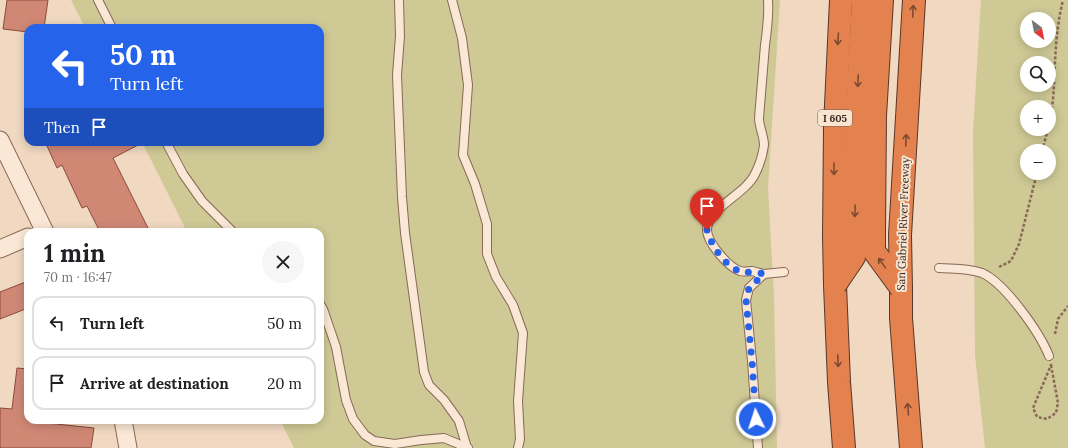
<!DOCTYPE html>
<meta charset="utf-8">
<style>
body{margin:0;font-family:Lora,serif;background:#f6f6f6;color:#202124;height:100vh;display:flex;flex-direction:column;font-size:15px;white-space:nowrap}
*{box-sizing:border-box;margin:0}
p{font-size:13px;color:#757577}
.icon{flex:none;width:22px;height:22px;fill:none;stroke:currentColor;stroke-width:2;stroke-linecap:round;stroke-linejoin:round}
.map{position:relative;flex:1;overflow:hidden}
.side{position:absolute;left:24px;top:228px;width:300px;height:196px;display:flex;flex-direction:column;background:#fff;border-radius:12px;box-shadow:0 2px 10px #0003}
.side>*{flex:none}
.hud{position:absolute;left:24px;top:24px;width:300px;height:122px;border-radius:12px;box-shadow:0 2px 10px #0003;background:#2563eb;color:#fff;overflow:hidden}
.needle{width:26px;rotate:148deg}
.fabs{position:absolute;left:1020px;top:12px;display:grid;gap:8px}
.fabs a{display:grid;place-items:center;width:36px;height:36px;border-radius:50%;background:#fff;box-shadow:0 2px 10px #0003;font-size:20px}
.pin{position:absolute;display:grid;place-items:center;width:34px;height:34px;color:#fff;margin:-41px -17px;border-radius:50% 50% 50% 0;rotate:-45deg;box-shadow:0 0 4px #0007}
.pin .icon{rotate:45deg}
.me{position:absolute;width:44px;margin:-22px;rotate:356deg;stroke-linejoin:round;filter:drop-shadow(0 0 3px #0008)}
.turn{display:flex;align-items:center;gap:14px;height:84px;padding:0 20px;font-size:18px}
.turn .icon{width:52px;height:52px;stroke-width:2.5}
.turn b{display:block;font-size:28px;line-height:34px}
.then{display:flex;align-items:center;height:38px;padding:0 20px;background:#0003;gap:8px;font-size:15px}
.round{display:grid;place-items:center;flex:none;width:42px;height:42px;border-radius:21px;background:#f6f6f6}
.headline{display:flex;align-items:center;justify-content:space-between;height:68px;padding:0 20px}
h1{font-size:24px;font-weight:700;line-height:30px}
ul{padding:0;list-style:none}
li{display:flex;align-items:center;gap:12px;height:54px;margin:0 8px 6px;padding:0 12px;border:2px solid #e0e0e0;border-radius:12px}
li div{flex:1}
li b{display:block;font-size:15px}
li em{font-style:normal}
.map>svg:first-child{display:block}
.green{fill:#cec995;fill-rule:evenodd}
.building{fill:#d08875;stroke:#8a4b3d}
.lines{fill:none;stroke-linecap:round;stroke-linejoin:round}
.lane-casing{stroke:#8a6858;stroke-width:10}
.street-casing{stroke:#8a6858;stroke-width:19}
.highway-casing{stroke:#58372c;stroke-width:24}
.path{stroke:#8a6858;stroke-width:2.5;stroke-dasharray:3 2;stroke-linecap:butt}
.lane{stroke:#fae7d5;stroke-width:8}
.street{stroke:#fae7d5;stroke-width:17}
.highway{stroke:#e3824e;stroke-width:22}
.highway-bridge-casing{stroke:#58372c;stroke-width:24;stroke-linecap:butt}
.highway-bridge{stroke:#e3824e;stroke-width:22}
.oneway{stroke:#7d4a31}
.route{stroke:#2563eb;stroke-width:7;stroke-dasharray:0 12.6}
.labels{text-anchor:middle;stroke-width:4;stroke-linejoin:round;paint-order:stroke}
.shield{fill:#f7e4d1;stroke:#725e53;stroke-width:1}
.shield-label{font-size:10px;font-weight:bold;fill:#39251d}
.street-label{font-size:11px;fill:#39251d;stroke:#f7e4d1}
</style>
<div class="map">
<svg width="1068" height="448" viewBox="0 0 1068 448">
<rect width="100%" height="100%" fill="#f0d8c1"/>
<g class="green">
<polygon points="71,0 780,0 768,188 774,297 777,448 294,448 280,420 320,420 320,232 187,232 142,142 320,142 320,28 85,28"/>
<path d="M 981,0 L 1068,0 L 1068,448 L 985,448 L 975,355 L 973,132 ZM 1027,19 L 1049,19 L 1049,41 L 1027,41 ZM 1027,63 L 1049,63 L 1049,85 L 1027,85 ZM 1027,107 L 1049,107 L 1049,129 L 1027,129 ZM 1027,151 L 1049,151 L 1049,173 L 1027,173 Z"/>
</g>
<g class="building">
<polygon points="7,0 48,0 44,28 28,28 28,32 3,29"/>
<polygon points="56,142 144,142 113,158 150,232 100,232 87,206 82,208 62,165 57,168 47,146"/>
<polygon points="28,281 28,308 0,319 0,292"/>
<polygon points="17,368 28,369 28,421 94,428 91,448 0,448 0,408 12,409"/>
</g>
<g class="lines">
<g class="lane-casing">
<g id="lane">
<polyline points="98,0 112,28"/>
<polyline points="399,0 400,36 397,75 402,197 405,233 424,372 429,385 444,400 459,421 467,448"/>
<polyline points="452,0 462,38 468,85 463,155 475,184 487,224 487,254 496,277 513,305 523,333 518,401 520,439 518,448"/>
<polyline points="166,142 183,174 202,201 233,232"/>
<path d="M 939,268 C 953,269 968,268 982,273 C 1005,283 1040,333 1049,356"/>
<path d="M 764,274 C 760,273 756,272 752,271 C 748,271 744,272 740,271 C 728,267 707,242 707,230 C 707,208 745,195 755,174 C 759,166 763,154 764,145 C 764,136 759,127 759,118 C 761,94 763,69 765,45 C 767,31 769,15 768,0"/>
<polyline points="320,304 323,309 336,347 346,400 353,419 365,435 374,441 395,444 421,440 444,438 468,448"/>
<polyline points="758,448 752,361 746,300 749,288 764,274 784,272"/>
</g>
</g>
<g class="street-casing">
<g id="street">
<polyline points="0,140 45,232"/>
<polyline points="0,249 28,237"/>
<polyline points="123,420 128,448"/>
</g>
</g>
<g class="highway-casing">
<g id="highway">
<polyline points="874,233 875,116 882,0"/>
<polyline points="900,235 914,0"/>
<polyline points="854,236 857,113 863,0"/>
<polyline points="834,237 835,126 841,0"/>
<polyline points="835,285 839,382 844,448"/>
<polyline points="901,288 901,318 911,448"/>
</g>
</g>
<g class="path">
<path d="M 1049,124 C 1054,103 1054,83 1055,62 C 1056,41 1058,20 1063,0"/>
<polyline points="1042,151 1048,129"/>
<polyline points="999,267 1011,261 1019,244 1037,173"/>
<polyline points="1055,334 1058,319 1068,306"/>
<polygon points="1051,365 1058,403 1056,413 1047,419 1037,417 1033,408"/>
</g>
<use href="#lane" class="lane"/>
<use href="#street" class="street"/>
<use href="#highway" class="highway"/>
<g class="highway-bridge-casing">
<g id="highway-bridge">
<polyline points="874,233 874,251 901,288"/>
<polyline points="900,235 901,288"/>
<polyline points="834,237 835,285"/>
<polyline points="835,285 854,257 854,236"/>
</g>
</g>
<use href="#highway-bridge" class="highway-bridge"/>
</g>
<defs><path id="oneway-shaft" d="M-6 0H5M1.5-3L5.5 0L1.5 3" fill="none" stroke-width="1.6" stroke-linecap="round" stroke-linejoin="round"/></defs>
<g class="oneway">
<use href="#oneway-shaft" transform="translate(913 11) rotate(-87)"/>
<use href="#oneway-shaft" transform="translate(838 39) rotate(94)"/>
<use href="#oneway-shaft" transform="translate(858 81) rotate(93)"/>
<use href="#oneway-shaft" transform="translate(906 140) rotate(-87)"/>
<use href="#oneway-shaft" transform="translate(834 169) rotate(90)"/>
<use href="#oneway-shaft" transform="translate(855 211) rotate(91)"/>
<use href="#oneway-shaft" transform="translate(882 263) rotate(-126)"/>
<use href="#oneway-shaft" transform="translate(838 361) rotate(87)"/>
<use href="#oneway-shaft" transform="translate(908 409) rotate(-94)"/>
</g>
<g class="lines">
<path class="route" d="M 707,230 C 711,245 724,265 739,271 C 745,273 757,272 764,274 L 749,288 L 746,300 L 752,361 L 756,419"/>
</g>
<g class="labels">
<rect class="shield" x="818" y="110" width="34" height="16" rx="3"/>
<g class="shield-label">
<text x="835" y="122">I 605</text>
</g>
<g class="street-label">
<text transform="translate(903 224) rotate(-88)" y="4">San Gabriel River Freeway</text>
</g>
</g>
</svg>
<div class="fabs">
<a><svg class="needle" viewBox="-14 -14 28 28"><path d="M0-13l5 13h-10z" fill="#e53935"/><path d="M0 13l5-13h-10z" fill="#757577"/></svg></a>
<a><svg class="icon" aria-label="search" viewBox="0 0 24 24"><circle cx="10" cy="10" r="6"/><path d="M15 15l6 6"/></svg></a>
<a>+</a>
<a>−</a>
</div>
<div class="pin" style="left:707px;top:230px;background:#d93025"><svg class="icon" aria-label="arrive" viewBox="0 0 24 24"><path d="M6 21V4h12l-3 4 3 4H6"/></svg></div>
<svg class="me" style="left:756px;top:419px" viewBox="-20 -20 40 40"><circle r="17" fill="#2563eb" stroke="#fff" stroke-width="3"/><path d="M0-11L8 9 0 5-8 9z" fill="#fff"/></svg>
<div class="hud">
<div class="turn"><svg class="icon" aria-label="left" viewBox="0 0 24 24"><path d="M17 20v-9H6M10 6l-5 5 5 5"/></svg><div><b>50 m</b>Turn left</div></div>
<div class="then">Then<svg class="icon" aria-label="arrive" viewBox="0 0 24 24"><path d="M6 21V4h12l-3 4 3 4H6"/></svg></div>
</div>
<section class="side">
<div class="headline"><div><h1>1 min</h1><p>70 m · 16:47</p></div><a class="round"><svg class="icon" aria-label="close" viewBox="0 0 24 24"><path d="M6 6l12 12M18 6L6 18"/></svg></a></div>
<ul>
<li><svg class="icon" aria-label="left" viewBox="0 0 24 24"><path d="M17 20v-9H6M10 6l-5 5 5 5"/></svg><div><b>Turn left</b></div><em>50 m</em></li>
<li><svg class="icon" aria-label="arrive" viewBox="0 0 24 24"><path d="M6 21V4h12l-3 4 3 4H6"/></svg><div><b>Arrive at destination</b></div><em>20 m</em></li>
</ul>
</section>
</div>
